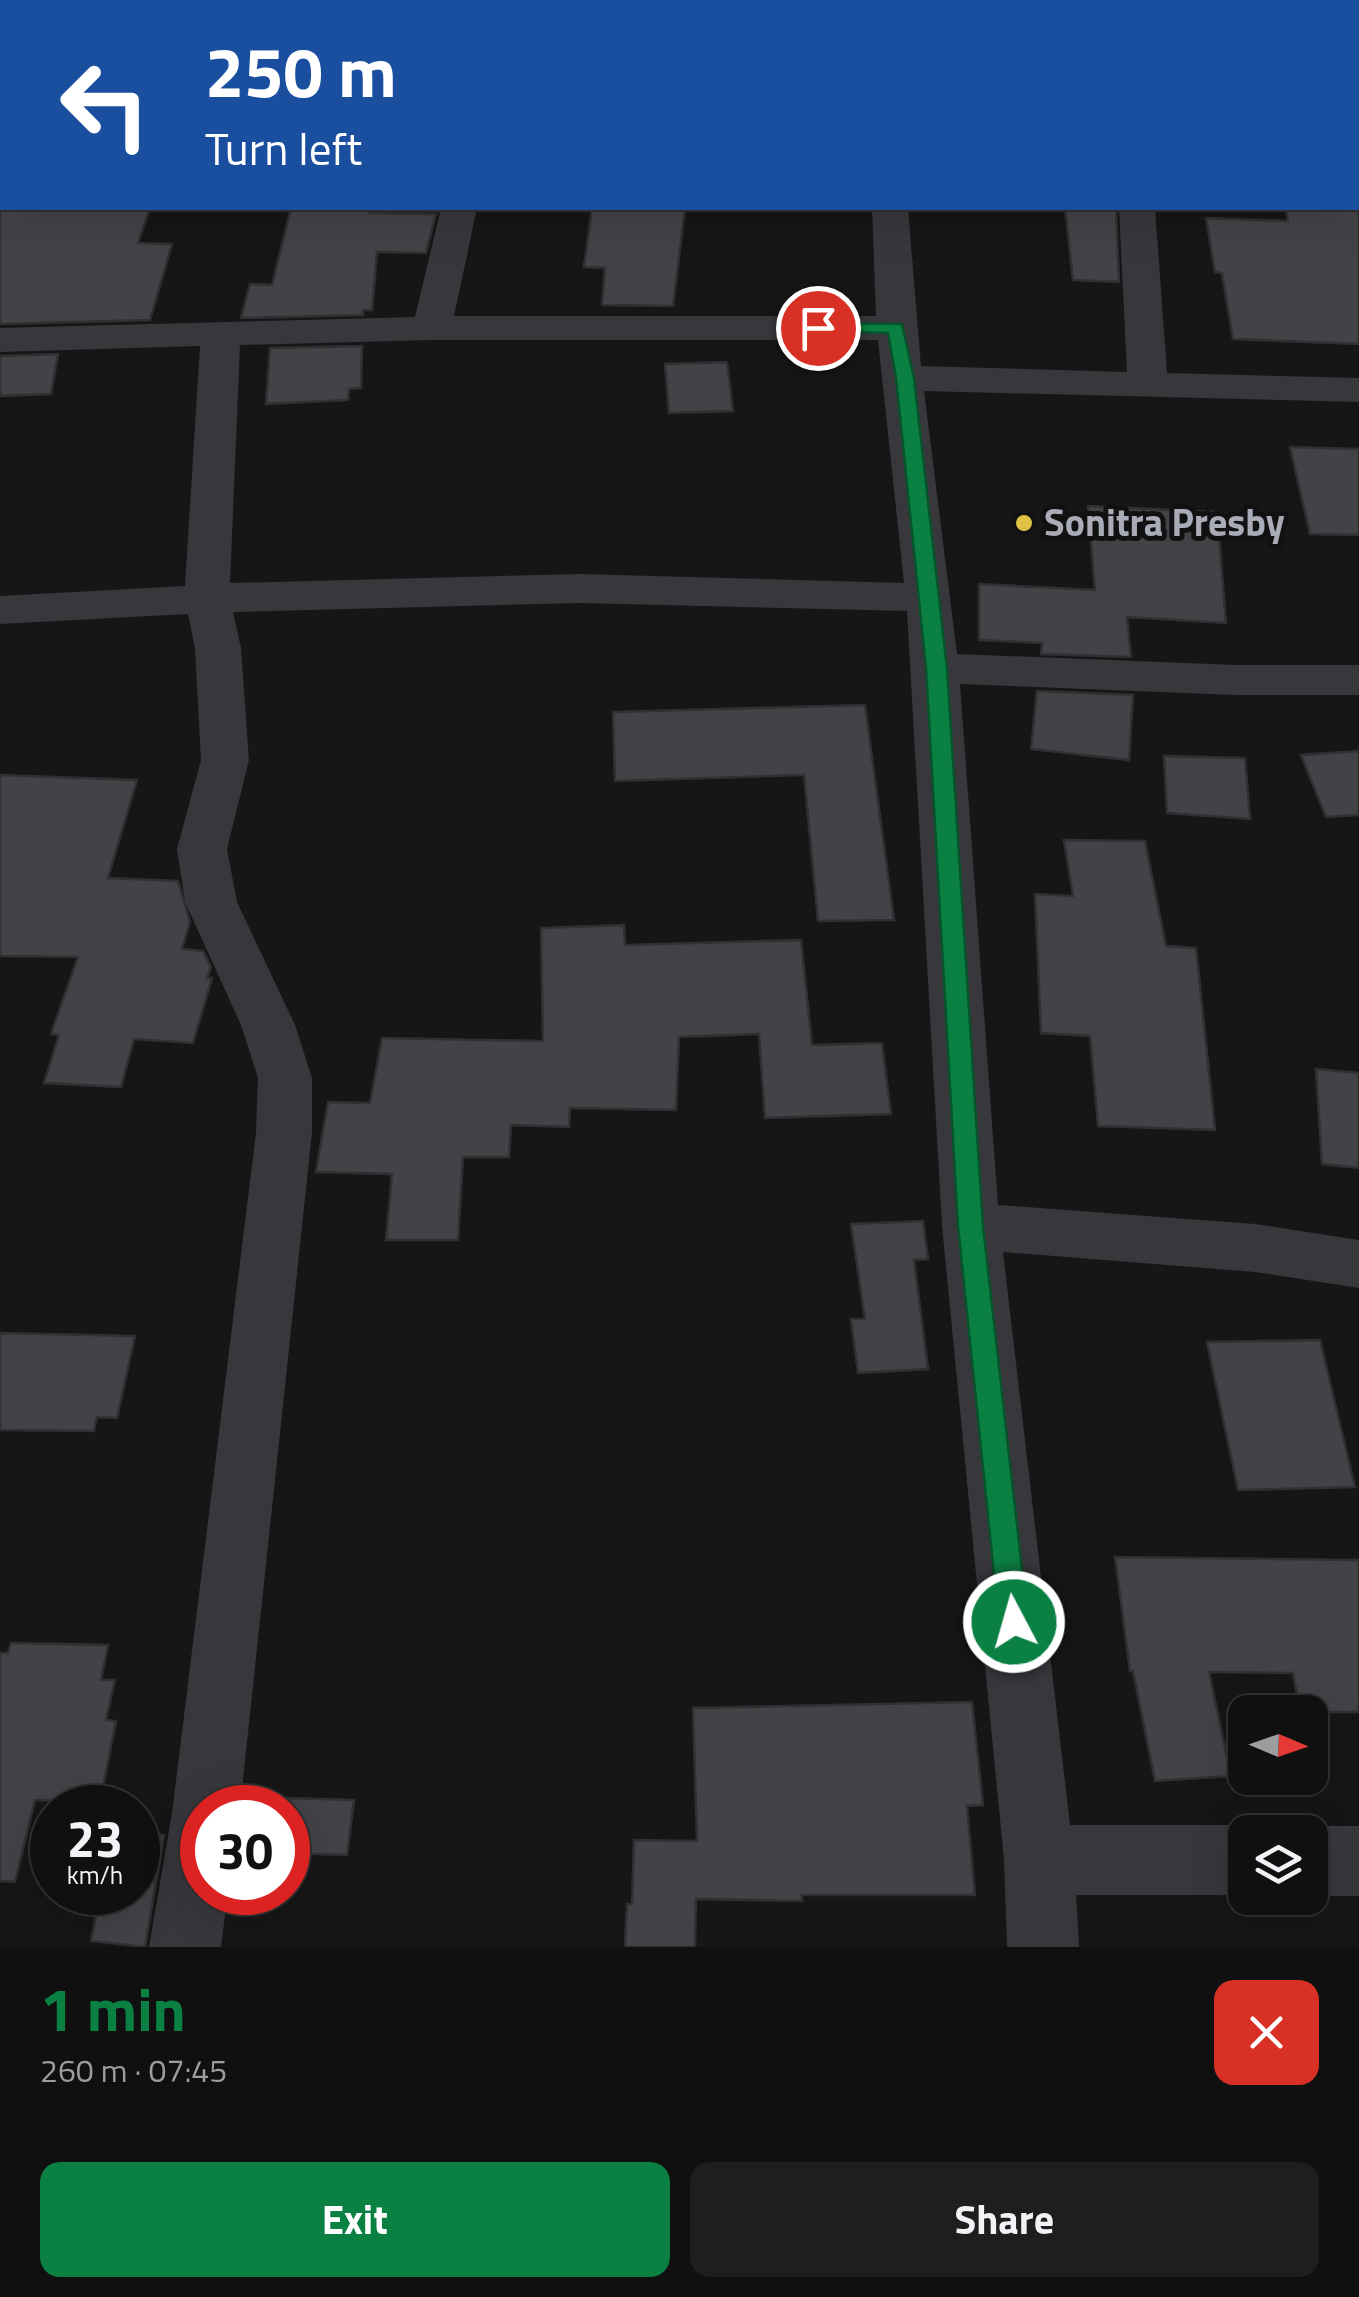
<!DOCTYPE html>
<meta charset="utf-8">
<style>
body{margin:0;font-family:"Titillium Web",sans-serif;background:#1e1e1f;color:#f1f3f6;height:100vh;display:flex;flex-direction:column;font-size:38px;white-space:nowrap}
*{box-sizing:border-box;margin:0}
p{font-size:32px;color:#9c9d9f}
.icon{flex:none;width:55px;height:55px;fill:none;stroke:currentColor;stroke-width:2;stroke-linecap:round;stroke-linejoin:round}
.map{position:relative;height:1947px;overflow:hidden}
.drawer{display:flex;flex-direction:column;background:#101011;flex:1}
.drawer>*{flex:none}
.banner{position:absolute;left:0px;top:0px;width:1360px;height:210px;box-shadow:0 10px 40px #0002,0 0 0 2px #303031;background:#1a4fa0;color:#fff;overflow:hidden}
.needle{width:65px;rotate:92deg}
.controls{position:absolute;left:1228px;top:1695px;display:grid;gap:20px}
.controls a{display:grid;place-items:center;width:100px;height:100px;border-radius:20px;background:#101011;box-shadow:0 10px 40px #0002,0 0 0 2px #303031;font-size:50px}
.speed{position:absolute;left:30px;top:1785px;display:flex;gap:20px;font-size:50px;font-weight:700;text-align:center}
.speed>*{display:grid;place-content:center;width:130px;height:130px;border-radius:50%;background:#101011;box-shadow:0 10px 40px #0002,0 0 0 2px #303031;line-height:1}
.speed small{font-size:25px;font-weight:400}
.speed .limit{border:15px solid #d22;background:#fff;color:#111}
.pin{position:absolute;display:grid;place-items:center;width:85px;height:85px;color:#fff;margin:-42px;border:5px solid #fff;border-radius:50%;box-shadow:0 2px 10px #0007}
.me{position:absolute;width:110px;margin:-55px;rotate:354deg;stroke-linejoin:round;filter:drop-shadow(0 0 8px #0008)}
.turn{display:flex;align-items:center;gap:35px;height:210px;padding:0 40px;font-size:45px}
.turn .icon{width:130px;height:130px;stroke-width:2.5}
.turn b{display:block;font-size:70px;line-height:85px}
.round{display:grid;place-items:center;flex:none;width:105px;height:105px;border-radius:20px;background:#1e1e1f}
.overview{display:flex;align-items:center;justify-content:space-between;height:170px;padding:0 40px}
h1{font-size:60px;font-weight:700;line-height:75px;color:#0b8043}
.cta{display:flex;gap:20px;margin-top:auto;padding:20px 40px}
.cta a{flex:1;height:115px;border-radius:20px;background:#0b8043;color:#fff;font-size:40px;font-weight:700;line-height:115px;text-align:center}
.cta a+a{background:#1e1e1f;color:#f1f3f6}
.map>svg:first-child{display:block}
.building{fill:#434347;stroke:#303033;stroke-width:2.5}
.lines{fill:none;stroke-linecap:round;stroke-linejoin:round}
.street{fill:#37373c;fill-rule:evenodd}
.route{fill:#0b8043;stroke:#07532c;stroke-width:2.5}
.poi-dot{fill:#e1c145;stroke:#111112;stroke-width:4}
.labels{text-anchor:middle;stroke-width:10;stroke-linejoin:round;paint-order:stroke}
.poi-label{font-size:38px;font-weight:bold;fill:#a9abb6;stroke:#111112;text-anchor:start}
</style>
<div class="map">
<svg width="1359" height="1947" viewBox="0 0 1359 1947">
<rect width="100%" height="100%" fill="#161617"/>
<g class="building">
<polygon points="0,208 150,208 138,243 172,244 150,320 0,324"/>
<polygon points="291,208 371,208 369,213 436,214 426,253 377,252 372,310 363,310 363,315 241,318 250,284 272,285"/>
<polygon points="592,208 685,208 673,306 602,305 605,268 584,267"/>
<polygon points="1065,208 1116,208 1119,282 1073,280"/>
<polygon points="1286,208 1359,208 1359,344 1233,339 1222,273 1215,272 1206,218 1288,221"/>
<polygon points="362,346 361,388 349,389 348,400 266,404 270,348"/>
<polygon points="58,354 51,394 0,396 0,356"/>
<polygon points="727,362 733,411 669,413 665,364"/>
<polygon points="1290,447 1359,449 1359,535 1310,534"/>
<polygon points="1088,506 1217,512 1226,623 1127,617 1131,657 1041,654 1042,643 979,640 979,584 1095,590"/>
<polygon points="1037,691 1133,695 1129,760 1031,749"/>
<polygon points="865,705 894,920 818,921 804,775 615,781 613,712"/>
<polygon points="1359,751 1359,815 1326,817 1301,755"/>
<polygon points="1164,756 1245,758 1250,819 1167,813"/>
<polygon points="0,775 137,780 108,878 178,881 190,922 182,949 203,951 211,967 207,978 212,978 193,1043 134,1039 121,1087 44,1083 59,1035 51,1034 78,957 0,956"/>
<polygon points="1064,840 1145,841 1166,946 1196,948 1215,1130 1098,1126 1090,1036 1041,1033 1035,894 1073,896"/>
<polygon points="624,925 625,945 801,940 812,1045 882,1043 891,1114 765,1118 759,1034 679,1037 676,1110 570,1108 569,1127 511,1125 509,1157 463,1157 458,1240 386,1240 392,1174 316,1172 328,1102 370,1103 382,1038 543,1041 541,928"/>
<polygon points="1316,1069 1359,1073 1359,1168 1322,1164"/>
<polygon points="923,1221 928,1259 914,1260 928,1369 858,1373 851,1319 865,1319 851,1224"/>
<polygon points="0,1333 135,1336 117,1418 97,1417 94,1431 0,1430"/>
<polygon points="1320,1340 1355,1487 1238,1490 1207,1342"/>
<polygon points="1115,1557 1359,1560 1359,1712 1300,1712 1293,1673 1209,1672 1231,1776 1155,1781 1133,1671 1130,1671"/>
<polygon points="11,1643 108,1645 101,1680 115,1680 106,1720 116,1721 100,1802 35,1800 15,1882 0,1881 0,1653 8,1653"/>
<polygon points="972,1702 983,1805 967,1806 975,1895 802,1895 802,1901 696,1899 695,1947 625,1947 627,1904 632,1904 634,1840 697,1841 693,1708"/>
<polygon points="288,1798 354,1800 347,1855 288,1853"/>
<polygon points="138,1834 164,1835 145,1947 91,1941 101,1892 138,1892"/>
</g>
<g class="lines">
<g class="street">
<polygon points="0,0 16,0 17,2 2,2 0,14"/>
<polygon points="680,0 841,0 679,2"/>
<rect x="864" y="0" width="32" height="2"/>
<polygon points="1241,0 1320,0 1321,2 1242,2"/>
<polygon points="1346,0 1359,0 1359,16 1358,2 1344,2"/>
<path d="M 441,208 L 477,208 L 454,316 L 876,316 L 872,208 L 908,208 L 921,366 L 1127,372 L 1119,208 L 1155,208 L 1167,373 L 1359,378 L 1359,402 L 924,391 L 957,654 L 1236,665 L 1359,665 L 1359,695 L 1236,695 L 960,684 L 998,1205 L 1255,1224 L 1359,1240 L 1359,1288 L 1255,1272 L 1003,1252 L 1070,1825 L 1245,1825 L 1264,1832 L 1245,1832 L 1245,1895 L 1076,1895 L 1079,1947 L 1007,1947 L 1004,1860 L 942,1226 L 907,611 L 580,603 L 233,612 L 241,648 L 249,760 L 227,849 L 237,902 L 295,1025 L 312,1078 L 312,1133 L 240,1808 L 202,1808 L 202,1892 L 228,1892 L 221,1947 L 149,1947 L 172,1813 L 256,1133 L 258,1078 L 241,1025 L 185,902 L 177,849 L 201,760 L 195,648 L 188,614 L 0,624 L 0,596 L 185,586 L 200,346 L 0,352 L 0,328 L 415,317 ZM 432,340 L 878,340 L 904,583 L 580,574 L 230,583 L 240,345 Z"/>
<polygon points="1310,1826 1359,1826 1359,1896 1310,1896 1310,1832 1294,1832"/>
</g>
</g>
<polygon class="route" points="818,323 902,324 914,378 947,668 983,1226 1028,1622 1024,1632 1014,1636 1003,1632 999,1622 958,1226 926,668 896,378 888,333 812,331 812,324"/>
<circle class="poi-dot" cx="1024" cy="523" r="10"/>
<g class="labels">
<g class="poi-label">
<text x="1044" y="536">Sonitra Presby</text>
</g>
</g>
</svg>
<div class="controls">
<a><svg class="needle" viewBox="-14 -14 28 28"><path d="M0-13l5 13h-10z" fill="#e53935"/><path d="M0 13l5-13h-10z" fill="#9c9d9f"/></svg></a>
<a><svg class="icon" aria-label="layers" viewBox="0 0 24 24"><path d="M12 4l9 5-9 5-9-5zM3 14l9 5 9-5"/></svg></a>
</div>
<div class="speed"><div>23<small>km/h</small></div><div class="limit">30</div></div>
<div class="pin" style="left:818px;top:328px;background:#d93025"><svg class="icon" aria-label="arrive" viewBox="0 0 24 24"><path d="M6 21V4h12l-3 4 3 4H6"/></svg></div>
<svg class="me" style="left:1014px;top:1622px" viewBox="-20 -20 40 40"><circle r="17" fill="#0b8043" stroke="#fff" stroke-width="3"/><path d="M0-11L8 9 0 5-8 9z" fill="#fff"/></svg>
<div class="banner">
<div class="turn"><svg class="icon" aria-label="left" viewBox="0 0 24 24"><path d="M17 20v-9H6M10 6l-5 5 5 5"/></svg><div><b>250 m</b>Turn left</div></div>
</div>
</div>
<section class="drawer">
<div class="overview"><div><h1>1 min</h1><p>260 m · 07:45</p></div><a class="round" style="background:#d93025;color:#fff"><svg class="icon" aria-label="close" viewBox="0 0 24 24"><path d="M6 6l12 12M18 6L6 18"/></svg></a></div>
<div class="cta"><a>Exit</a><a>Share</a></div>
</section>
